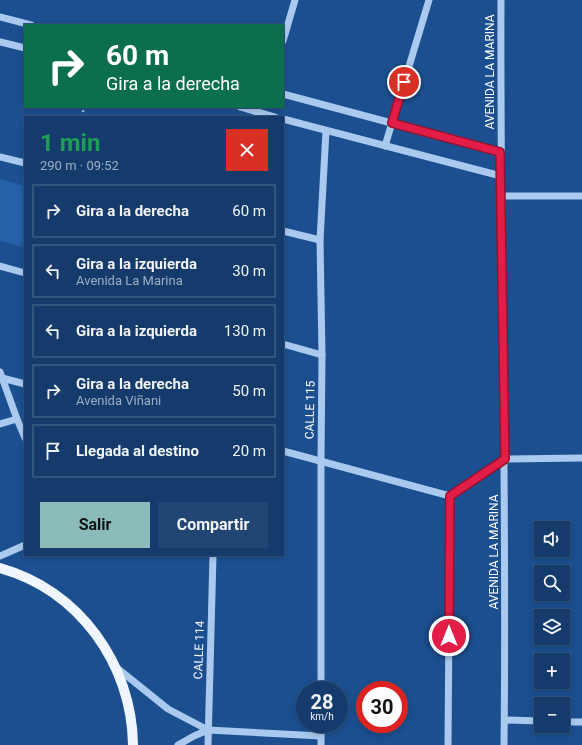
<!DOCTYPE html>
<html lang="es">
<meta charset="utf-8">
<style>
body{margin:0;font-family:Roboto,sans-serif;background:#214673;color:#f1f3f6;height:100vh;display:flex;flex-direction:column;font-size:15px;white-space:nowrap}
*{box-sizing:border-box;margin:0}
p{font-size:13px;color:#9dadc1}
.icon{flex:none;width:22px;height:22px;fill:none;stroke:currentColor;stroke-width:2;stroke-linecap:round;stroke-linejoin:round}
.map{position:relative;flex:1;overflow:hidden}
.drawer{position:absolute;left:24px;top:116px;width:260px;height:440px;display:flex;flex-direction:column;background:#143b6b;border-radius:0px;box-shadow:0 2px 6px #0003,0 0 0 1px #33557e}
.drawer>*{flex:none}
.banner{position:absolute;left:24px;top:24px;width:260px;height:84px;border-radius:0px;box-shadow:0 2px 6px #0003,0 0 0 1px #33557e;background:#0b6e4f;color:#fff;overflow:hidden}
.controls{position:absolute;left:534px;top:521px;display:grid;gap:8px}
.controls a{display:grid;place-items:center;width:36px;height:36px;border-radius:0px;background:#143b6b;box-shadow:0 2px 6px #0003,0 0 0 1px #33557e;font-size:20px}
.speed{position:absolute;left:296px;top:681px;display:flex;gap:8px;font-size:20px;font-weight:700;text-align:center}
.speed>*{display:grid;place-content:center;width:52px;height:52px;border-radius:50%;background:#143b6b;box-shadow:0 2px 6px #0003,0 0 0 1px #33557e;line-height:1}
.speed small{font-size:10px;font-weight:400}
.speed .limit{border:6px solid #d22;background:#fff;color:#111}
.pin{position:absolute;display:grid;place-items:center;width:34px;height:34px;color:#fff;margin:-17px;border:2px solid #fff;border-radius:50%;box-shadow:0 1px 4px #0007}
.me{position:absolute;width:44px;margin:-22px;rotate:0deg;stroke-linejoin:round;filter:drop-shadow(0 0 3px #0008)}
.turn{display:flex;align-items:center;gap:14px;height:84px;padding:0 16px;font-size:18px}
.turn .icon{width:52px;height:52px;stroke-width:2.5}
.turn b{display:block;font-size:28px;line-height:34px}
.round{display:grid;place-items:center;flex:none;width:42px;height:42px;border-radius:0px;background:#214673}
.summary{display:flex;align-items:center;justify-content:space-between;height:68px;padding:0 16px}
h1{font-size:24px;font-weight:700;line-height:30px;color:#1e9e55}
.primary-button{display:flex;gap:8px;margin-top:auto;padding:8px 16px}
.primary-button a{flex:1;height:46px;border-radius:0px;background:#8bbbb9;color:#111;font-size:16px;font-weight:700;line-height:46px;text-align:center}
.primary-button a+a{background:#214673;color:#f1f3f6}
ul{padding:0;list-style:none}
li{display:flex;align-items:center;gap:12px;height:54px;margin:0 8px 6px;padding:0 8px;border:2px solid #33557e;border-radius:0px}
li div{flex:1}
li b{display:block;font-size:15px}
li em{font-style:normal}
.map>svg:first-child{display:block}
.green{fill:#2461a8}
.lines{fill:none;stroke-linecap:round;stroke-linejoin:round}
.path{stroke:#a9c9ee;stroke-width:2.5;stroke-dasharray:2 3;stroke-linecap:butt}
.minor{stroke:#a9c9ee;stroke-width:7}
.major{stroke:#f0f6ff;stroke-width:10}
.route-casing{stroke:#92132f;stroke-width:10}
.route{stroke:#e11d48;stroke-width:7}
.labels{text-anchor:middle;stroke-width:4;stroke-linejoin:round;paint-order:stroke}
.street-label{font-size:12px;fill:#fff;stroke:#1b4f8f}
</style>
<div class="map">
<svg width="582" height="745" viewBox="0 0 582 745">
<rect width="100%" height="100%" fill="#1b4f8f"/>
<polygon class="green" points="0,179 25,186 25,234 22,247 0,241"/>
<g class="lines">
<polyline class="path" points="82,117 84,107"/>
<g class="minor">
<path d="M 501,0 C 500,248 507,497 504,745"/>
<polyline points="0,17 31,25"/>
<polyline points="283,41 295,0"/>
<polyline points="0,42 25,48"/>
<polyline points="283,94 500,152"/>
<polyline points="240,107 275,117"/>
<polyline points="283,119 501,176"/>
<polyline points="385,146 429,0"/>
<polyline points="0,157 25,163"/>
<polyline points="501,196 582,196"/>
<polyline points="283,231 320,240"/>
<polyline points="0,266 25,273"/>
<polyline points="283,344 322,355"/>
<polyline points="0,372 17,419 25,438"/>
<polyline points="2,378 25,384"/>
<polyline points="0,424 17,419"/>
<polyline points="283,451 450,496 505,459 582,458"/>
<polyline points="0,556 25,545"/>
<polyline points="117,668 168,709 208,730 321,736"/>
<polyline points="321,690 321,460 322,355 320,240 326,131"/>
<polyline points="505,720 541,721"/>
<polyline points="563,722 582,722"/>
<polyline points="178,745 194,736 208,730"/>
<polyline points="208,745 213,555"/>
<polyline points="321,745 321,724"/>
<polyline points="448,745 450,496"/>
</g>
<path class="major" d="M 0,568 C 79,590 132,664 133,745"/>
</g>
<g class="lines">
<g class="route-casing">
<polyline id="route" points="404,82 392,123 500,152 505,459 450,496 449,636"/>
</g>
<use href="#route" class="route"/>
</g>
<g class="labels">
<g class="street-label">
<text transform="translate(490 72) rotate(-90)" y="4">AVENIDA LA MARINA</text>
<text transform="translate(310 410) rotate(-89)" y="4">CALLE 115</text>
<text transform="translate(494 552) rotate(-90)" y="4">AVENIDA LA MARINA</text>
<text transform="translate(199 650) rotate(-88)" y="4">CALLE 114</text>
</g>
</g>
</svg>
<div class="controls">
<a><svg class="icon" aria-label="sound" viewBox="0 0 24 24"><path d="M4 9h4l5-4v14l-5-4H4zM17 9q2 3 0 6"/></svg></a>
<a><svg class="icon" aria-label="search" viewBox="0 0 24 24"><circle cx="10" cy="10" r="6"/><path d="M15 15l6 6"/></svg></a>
<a><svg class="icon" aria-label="layers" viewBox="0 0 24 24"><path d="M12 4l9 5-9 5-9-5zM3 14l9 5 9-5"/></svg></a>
<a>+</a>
<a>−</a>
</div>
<div class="speed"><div>28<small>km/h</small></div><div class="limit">30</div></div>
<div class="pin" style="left:404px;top:82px;background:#d93025"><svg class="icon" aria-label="arrive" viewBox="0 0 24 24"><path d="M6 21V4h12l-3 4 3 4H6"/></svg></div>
<svg class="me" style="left:449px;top:636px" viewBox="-20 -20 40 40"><circle r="17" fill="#e11d48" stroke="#fff" stroke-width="3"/><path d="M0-11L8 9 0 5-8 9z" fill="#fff"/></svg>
<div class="banner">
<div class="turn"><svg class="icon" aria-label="right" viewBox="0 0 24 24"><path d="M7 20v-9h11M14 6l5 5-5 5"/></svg><div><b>60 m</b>Gira a la derecha</div></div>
</div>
<section class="drawer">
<div class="summary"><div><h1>1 min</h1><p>290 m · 09:52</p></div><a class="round" style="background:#d93025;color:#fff"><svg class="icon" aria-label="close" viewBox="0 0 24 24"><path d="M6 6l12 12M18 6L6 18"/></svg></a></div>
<ul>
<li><svg class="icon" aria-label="right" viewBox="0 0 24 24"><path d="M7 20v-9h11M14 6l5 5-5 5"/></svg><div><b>Gira a la derecha</b></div><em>60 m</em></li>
<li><svg class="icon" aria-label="left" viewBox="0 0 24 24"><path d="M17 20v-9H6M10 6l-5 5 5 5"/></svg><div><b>Gira a la izquierda</b><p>Avenida La Marina</p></div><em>30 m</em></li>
<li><svg class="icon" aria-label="left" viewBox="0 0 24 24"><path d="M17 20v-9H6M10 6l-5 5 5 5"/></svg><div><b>Gira a la izquierda</b></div><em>130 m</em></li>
<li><svg class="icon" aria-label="right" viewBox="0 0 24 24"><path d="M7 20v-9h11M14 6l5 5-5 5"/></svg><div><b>Gira a la derecha</b><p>Avenida Viñani</p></div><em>50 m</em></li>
<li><svg class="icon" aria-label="arrive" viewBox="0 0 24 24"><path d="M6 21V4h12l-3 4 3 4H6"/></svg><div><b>Llegada al destino</b></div><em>20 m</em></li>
</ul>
<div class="primary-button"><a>Salir</a><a>Compartir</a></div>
</section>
</div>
